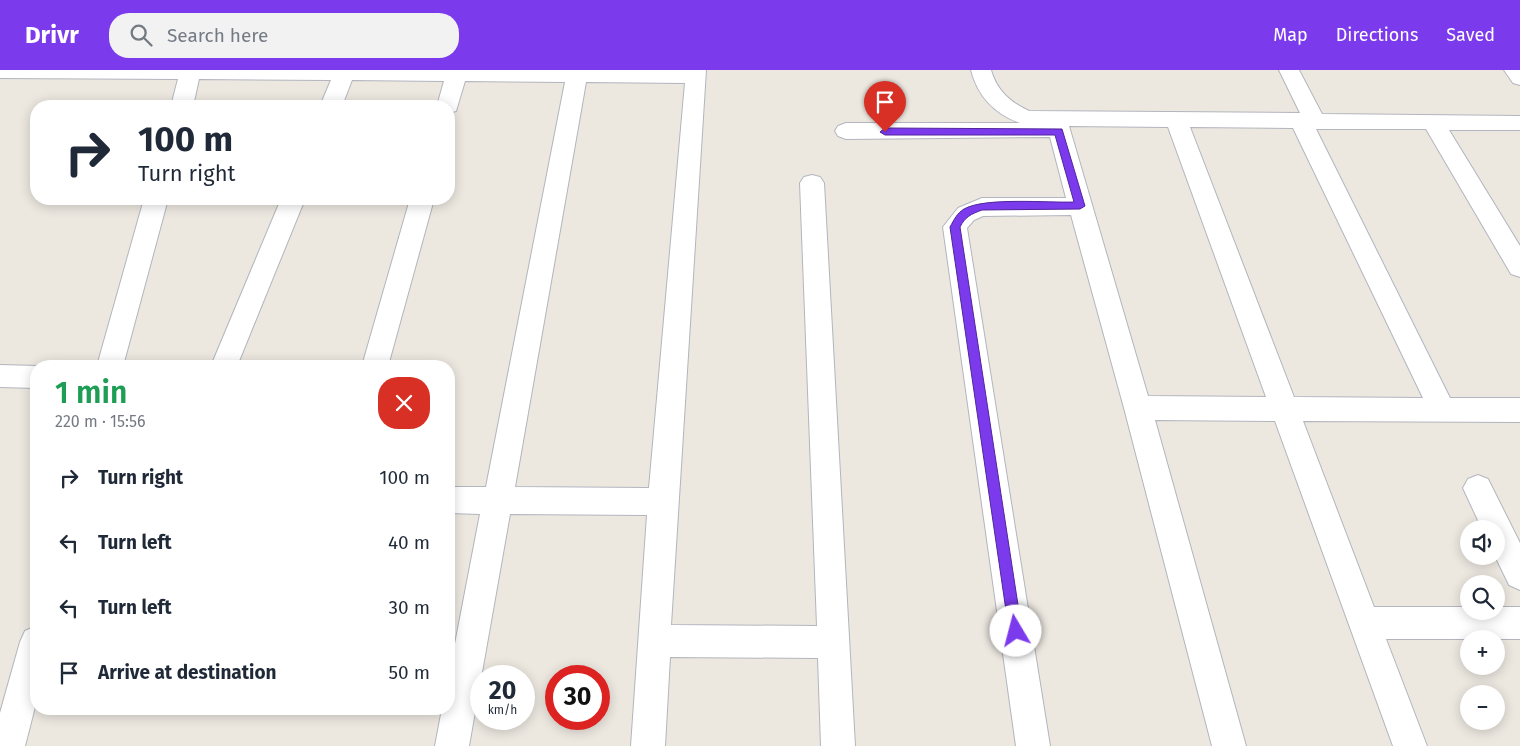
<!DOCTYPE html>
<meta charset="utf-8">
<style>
body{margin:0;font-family:"Fira Sans",sans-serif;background:#f2f2f3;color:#1f2937;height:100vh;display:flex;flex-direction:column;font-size:19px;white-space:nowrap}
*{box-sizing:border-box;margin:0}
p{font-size:16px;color:#747a83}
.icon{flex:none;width:28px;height:28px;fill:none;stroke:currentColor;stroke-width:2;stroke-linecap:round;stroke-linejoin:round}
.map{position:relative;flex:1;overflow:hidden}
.sheet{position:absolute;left:30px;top:290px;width:425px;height:355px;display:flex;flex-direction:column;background:#fff;border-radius:20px;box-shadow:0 2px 12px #0003}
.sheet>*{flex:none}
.guide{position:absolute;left:30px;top:30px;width:425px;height:105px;border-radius:20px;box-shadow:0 2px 12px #0003;background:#fff;color:#1f2937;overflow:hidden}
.buttons{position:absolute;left:1460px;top:450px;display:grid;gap:10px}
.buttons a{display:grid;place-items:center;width:45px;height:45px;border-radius:50%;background:#fff;box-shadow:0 2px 12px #0003;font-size:25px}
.speed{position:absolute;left:470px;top:595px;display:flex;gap:10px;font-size:25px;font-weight:700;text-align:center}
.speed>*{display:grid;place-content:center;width:65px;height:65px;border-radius:50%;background:#fff;box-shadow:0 2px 12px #0003;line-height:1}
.speed small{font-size:12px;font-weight:400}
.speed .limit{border:8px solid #d22;background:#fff;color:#111}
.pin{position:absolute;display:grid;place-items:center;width:42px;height:42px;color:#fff;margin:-51px -21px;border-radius:50% 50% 50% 0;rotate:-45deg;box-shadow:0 0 5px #0007}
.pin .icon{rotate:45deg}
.me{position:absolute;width:55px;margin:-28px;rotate:352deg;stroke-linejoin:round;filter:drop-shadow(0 0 4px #0008)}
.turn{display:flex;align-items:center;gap:18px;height:105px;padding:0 25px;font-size:22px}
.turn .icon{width:65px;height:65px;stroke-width:2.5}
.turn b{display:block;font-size:35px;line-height:42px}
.round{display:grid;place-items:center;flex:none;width:52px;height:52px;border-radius:20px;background:#f2f2f3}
.head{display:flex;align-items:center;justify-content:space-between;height:85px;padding:0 25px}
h1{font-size:30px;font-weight:600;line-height:38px;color:#1e9e55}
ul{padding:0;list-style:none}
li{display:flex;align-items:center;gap:15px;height:65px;padding:0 25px}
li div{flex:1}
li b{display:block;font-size:19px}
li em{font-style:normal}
header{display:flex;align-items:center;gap:30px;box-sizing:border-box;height:70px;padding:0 25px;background:#7c3aed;color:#fff}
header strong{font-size:24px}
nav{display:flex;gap:28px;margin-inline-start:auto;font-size:18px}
.search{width:350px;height:45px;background:#f2f2f3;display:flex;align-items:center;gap:12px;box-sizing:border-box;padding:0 18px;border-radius:20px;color:#747a83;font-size:19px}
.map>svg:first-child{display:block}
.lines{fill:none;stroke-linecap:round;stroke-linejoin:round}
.street-casing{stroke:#b3b5be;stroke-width:2}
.street{fill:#fff;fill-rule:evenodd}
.route{fill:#7c3aed;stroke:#51269a}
</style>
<header>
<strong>Drivr</strong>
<div class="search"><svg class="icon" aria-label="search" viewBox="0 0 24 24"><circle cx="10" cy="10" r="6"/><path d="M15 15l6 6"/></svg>Search here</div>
<nav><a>Map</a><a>Directions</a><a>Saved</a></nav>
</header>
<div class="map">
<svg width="1520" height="676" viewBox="0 0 1520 676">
<rect width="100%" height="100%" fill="#ece8e0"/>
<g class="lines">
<g class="street-casing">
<g id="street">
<path d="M 0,0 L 706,0 L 671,555 L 817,556 L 800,113 L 804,107 L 812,105 L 820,107 L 824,113 L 855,676 L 821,676 L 818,588 L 670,587 L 665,676 L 631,676 L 647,445 L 510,444 L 469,676 L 435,676 L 442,639 L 449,639 L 449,605 L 480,444 L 449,443 L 449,417 L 486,417 L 565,12 L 465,11 L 456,41 L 449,43 L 449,36 L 437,36 L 444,11 L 352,10 L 342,36 L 320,36 L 331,10 L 199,9 L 193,36 L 171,36 L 178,9 L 0,8 ZM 586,12 L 685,13 L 649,418 L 515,417 Z"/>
<path d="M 971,0 L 991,0 C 997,21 1010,32 1029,41 L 1300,43 L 1279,0 L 1299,0 L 1322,44 L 1520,46 L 1520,60 L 1449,60 L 1520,176 L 1520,207 L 1511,204 L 1426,59 L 1316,59 L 1450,328 L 1520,328 L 1520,352 L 1303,351 L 1374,537 L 1469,537 L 1469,541 L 1496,541 L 1496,537 L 1520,537 L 1520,569 L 1386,569 L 1427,676 L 1393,676 L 1275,351 L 1155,350 L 1246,676 L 1212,676 L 1124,338 L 1071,145 L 983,146 L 974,150 L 967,158 L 1050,676 L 1016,676 L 943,157 L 958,138 L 982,128 L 1066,128 L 1050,67 L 846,69 L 838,66 L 835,61 L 838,56 L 846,53 L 1020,53 C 995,44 978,27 971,0 ZM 1069,56 L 1168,57 L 1266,327 L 1148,326 ZM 1190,57 L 1293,58 L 1423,328 L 1294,327 Z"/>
<polygon points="1504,0 1520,0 1520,15 1513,13"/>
<polygon points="144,129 168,129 123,296 97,296"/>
<polygon points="281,129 305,129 237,296 211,296"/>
<polygon points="410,129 434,129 388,296 362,296"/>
<polygon points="0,295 37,296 36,318 0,317"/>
<polygon points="1478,405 1488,409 1520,473 1520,520 1509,515 1495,486 1496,459 1482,459 1463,418 1468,409"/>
<polygon points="36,556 36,633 25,676 0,676 0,643 20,572 25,561"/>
</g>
</g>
<use href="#street" class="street"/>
</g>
<path class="route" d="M 885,58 L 1062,59 L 1085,136 L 1080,139 L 982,140 C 971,144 965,147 960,157 L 1022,561 L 1020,565 L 1016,567 L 1011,565 L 1009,561 L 950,157 C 954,150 957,143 964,139 C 985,127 1048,133 1074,132 L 1055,65 L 885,65 L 880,62 Z"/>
</svg>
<div class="buttons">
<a><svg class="icon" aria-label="sound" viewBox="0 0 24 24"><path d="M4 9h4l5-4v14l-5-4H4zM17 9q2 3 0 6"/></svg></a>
<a><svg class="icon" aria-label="search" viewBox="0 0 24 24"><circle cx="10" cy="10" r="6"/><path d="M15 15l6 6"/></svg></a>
<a>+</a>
<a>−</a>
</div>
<div class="speed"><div>20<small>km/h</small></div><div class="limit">30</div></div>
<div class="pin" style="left:885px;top:62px;background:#d93025"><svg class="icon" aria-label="arrive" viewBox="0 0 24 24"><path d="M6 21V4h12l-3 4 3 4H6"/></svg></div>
<svg class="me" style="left:1016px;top:561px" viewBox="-20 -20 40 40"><circle r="19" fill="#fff"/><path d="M0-13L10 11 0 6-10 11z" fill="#7c3aed"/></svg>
<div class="guide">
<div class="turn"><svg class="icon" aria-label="right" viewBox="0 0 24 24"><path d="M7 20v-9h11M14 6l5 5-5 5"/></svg><div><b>100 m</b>Turn right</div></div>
</div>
<section class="sheet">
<div class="head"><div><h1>1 min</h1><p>220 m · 15:56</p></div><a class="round" style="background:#d93025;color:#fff"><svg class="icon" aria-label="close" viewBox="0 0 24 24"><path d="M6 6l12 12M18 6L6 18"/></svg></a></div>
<ul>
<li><svg class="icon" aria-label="right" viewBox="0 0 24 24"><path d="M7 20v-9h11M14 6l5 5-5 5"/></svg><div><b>Turn right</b></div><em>100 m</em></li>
<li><svg class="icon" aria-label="left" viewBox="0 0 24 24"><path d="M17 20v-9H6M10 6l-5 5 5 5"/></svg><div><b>Turn left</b></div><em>40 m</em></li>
<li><svg class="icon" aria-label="left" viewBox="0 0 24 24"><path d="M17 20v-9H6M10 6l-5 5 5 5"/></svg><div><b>Turn left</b></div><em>30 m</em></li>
<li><svg class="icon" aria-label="arrive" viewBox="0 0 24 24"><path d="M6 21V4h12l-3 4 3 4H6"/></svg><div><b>Arrive at destination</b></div><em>50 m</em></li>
</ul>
</section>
</div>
